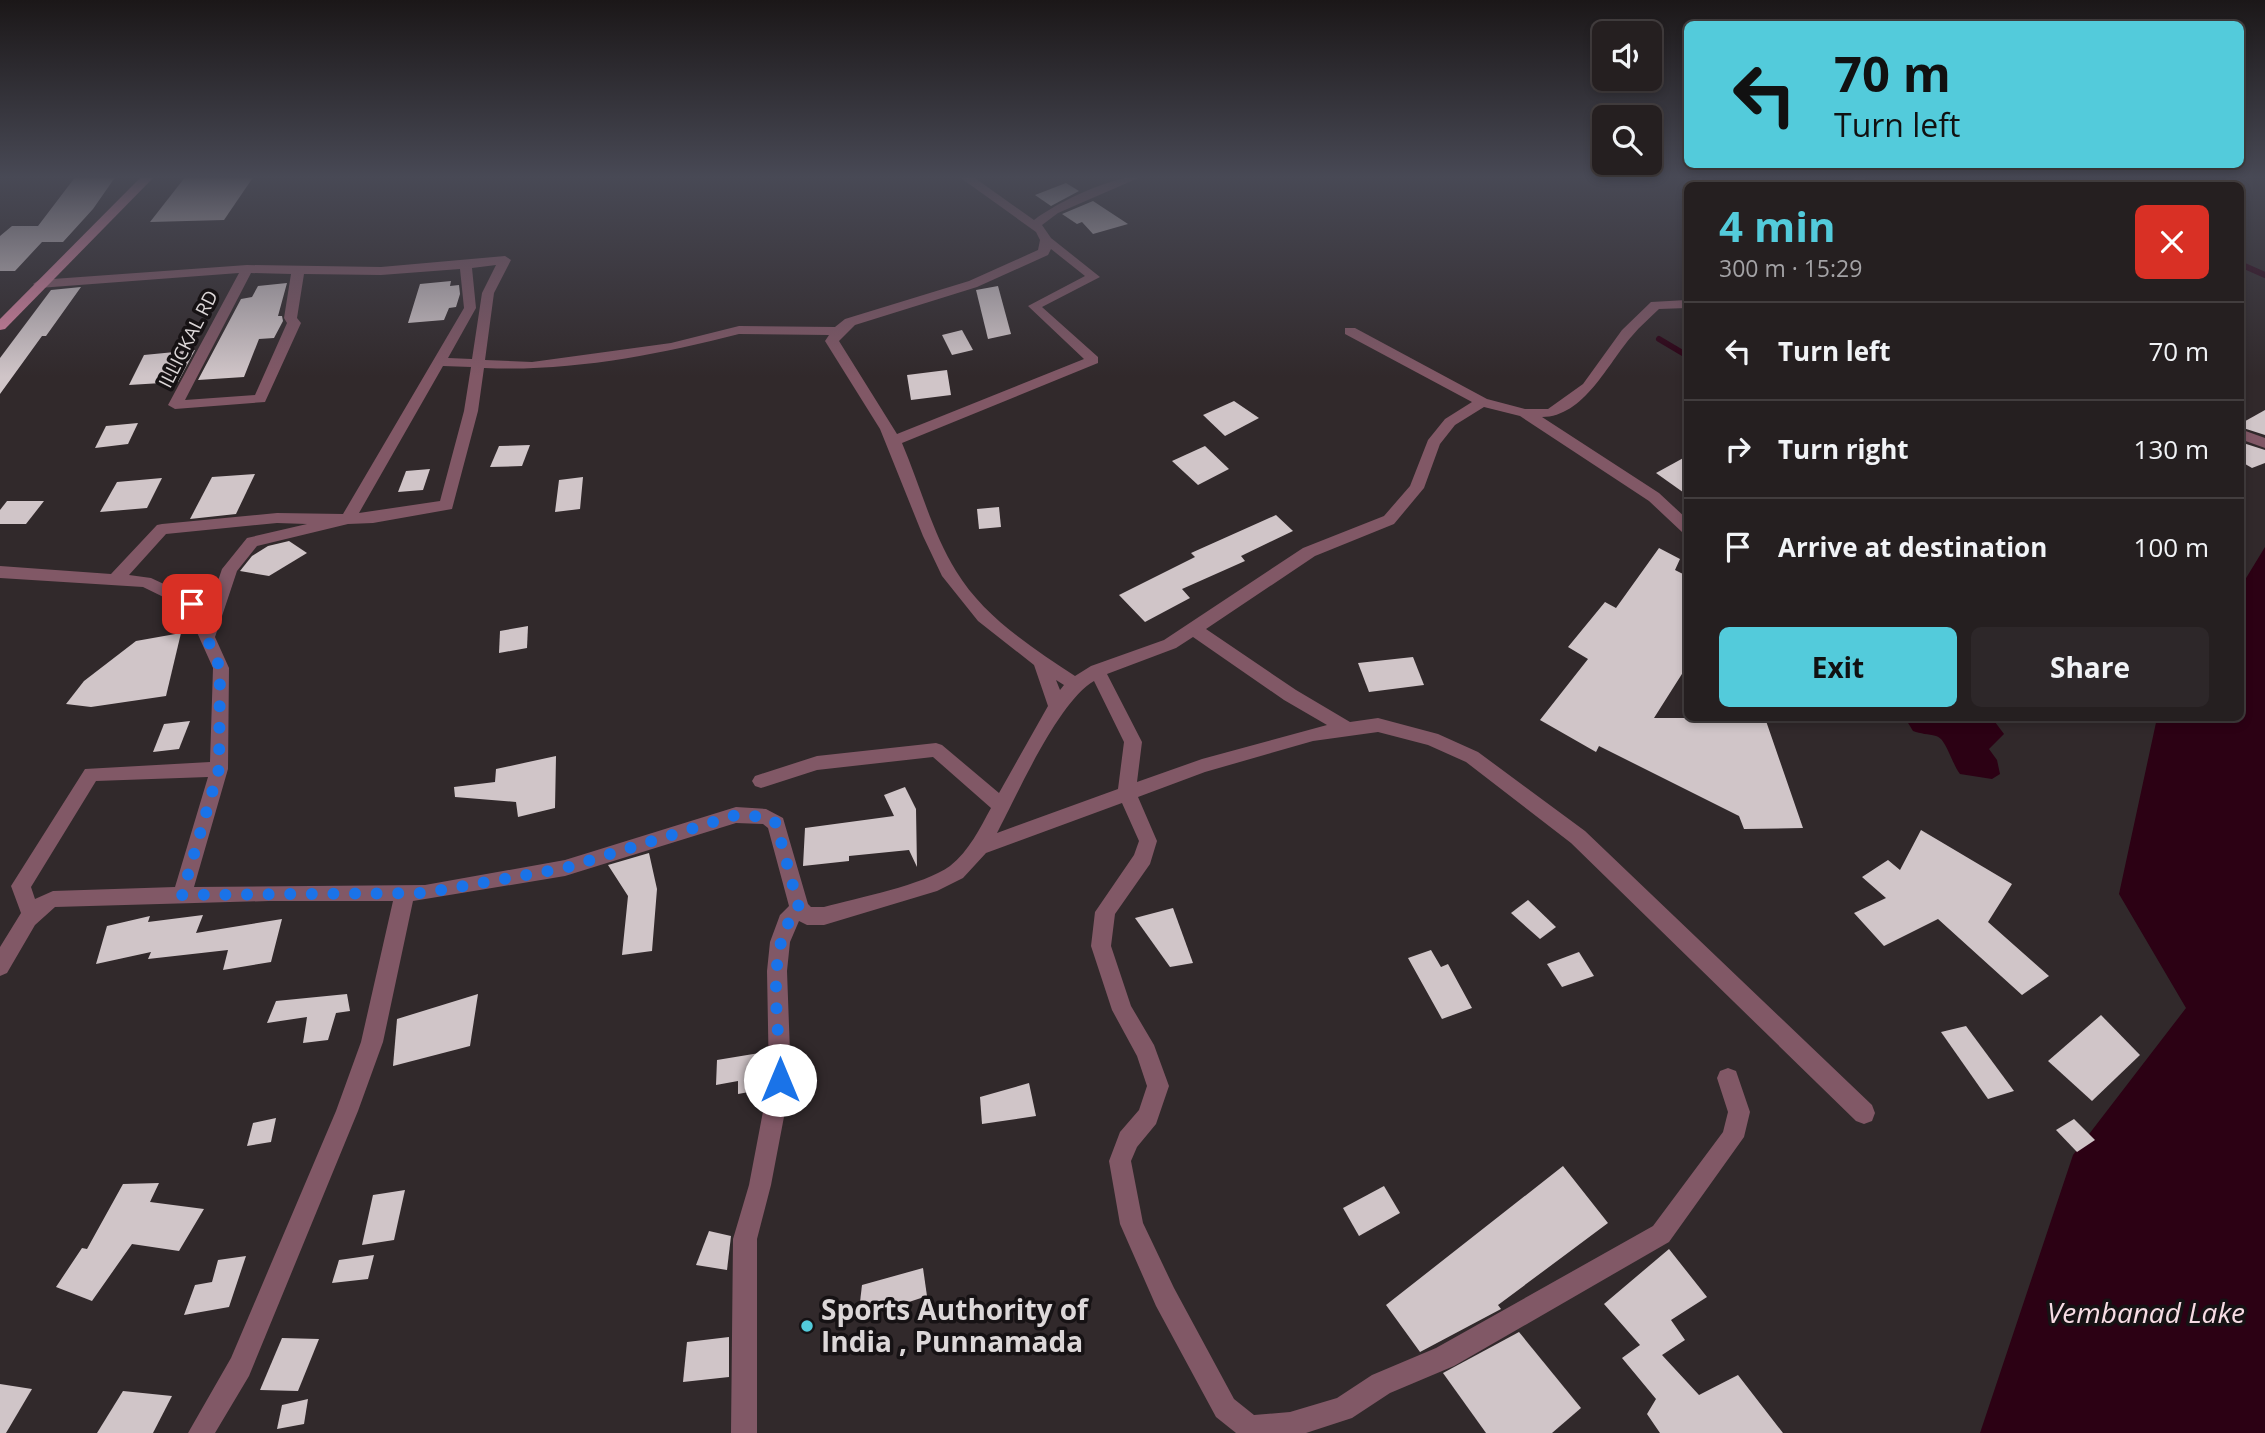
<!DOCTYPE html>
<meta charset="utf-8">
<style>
body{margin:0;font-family:"Open Sans",sans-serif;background:#2d2729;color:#f1f3f6;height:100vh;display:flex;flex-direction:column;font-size:26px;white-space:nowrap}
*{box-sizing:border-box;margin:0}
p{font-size:23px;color:#a3a2a5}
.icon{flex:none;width:38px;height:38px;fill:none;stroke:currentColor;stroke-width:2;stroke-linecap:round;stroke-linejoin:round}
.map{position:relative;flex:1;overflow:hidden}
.drawer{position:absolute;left:1684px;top:182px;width:560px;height:539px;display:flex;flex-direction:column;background:#251f20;border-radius:10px;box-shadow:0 4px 10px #0003,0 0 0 2px #423d3e}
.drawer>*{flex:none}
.hud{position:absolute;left:1684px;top:21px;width:560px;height:147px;border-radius:10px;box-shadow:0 4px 10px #0003,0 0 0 2px #423d3e;background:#53cbdb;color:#111;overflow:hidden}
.fabs{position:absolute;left:1592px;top:21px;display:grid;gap:14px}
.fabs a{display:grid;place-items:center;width:70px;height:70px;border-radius:10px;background:#251f20;box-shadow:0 4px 10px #0003,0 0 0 2px #423d3e;font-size:35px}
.pin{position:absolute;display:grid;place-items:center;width:60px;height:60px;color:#fff;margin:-30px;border-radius:14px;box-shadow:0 4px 10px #0006}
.me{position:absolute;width:77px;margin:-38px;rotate:0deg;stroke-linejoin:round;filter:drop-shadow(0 0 5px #0008)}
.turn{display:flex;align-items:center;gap:24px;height:147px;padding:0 35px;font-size:32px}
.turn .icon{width:91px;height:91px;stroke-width:2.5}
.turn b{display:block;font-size:49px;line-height:60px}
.round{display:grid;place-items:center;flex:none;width:74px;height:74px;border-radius:10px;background:#2d2729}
.head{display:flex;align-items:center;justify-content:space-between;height:119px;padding:0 35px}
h1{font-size:42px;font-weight:700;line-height:52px;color:#53cbdb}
.primary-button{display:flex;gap:14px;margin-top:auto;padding:14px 35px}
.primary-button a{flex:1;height:80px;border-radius:10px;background:#53cbdb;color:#111;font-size:28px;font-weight:700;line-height:80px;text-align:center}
.primary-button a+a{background:#2d2729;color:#f1f3f6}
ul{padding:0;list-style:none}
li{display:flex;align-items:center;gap:21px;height:98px;padding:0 35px;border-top:2px solid #423d3e}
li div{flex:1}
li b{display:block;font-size:26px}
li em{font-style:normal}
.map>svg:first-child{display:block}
.water{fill:#2c0114}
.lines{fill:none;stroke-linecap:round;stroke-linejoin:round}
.stream{stroke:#2c0114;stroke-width:6}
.building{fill:#d0c5c8}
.minor{fill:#815866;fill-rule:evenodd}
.major{fill:#d683a0;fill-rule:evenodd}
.route{stroke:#1a73e8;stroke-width:12;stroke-dasharray:0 21.6}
.poi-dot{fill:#53cbdb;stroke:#161214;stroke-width:2.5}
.labels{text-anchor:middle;stroke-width:7;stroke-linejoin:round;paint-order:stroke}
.far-street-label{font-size:19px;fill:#dcd7d8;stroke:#161214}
.near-poi-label{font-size:28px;font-weight:bold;fill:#dcd7d8;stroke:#161214;text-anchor:start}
.near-water-label{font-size:28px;font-style:italic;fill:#f7dce4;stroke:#161214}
</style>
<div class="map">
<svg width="2265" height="1433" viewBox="0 0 2265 1433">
<rect width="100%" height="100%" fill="#31292b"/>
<g class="water">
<polygon points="2265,547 2265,1433 1980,1433 2073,1155 2186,1008 2119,894 2157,718 2240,718 2240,588"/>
<path d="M 1905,718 L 1992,718 L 2004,734 L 1989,749 L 1997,760 L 2000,774 L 1992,779 L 1960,774 C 1952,764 1946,738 1936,736 C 1928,734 1921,734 1913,731 Z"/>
</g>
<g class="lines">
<g class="stream">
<polyline points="2066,176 2082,186"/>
<polyline points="2240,264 2265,275"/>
<polyline points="1659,339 1686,355 1687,363"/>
</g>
</g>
<g class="building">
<polygon points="76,176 116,176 93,209 63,242 42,242 15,271 0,271 0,236 12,226 38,226"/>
<polygon points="186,176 254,176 224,220 150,222"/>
<polygon points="1066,183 1079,191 1051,206 1035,195"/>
<polygon points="1093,201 1128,224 1093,234 1082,222 1077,224 1062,214"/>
<polygon points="451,281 450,286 459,285 460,294 456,307 449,308 444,320 408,323 420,284"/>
<polygon points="287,283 278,316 282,316 283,321 274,338 259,339 244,377 198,380 241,299 252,297 258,286"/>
<polygon points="998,286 1011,334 988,339 976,290"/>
<polygon points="81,287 46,336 42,336 0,394 0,358 51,290"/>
<polygon points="962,330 973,350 952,355 942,335"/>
<polygon points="195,350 178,382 129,385 144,355"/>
<polygon points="947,370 951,395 911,400 907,375"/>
<polygon points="1234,401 1259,418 1225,436 1203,415"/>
<polygon points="2265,410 2265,435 2240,427 2240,424"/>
<polygon points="138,423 128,444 95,448 106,426"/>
<polygon points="2240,442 2265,450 2265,463 2252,468 2240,461"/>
<polygon points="530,445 522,466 490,467 499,446"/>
<polygon points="1205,446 1229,469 1198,485 1172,461"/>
<polygon points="1687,456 1687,495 1656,473"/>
<polygon points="430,469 423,490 398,492 406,471"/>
<polygon points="255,474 236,514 190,519 212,477"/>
<polygon points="583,477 580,509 555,512 559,480"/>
<polygon points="162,478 147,508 100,512 117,482"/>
<polygon points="7,501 44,501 26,524 0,524 0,510"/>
<polygon points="999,507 1001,527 979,529 977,509"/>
<polygon points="1276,515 1293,531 1241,556 1245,561 1182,589 1190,598 1145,622 1119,595 1195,557 1191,553"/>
<polygon points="289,541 307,553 269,576 240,571 252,556 268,546"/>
<polygon points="1659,548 1680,559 1675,570 1687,576 1687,666 1654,718 1765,718 1803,828 1744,829 1739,816 1599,746 1596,752 1540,720 1588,659 1568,647 1605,602 1616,608"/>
<polygon points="528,626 527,648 499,653 500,631"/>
<polygon points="181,633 166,696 91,707 66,704 84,681 136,641"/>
<polygon points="1413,657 1424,685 1369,692 1358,663"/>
<polygon points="190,721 179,749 153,752 164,724"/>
<polygon points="556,756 555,808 518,817 516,802 455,797 454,787 495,782 496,769"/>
<polygon points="905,787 916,809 917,867 909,850 849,856 849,861 803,866 805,828 894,816 884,795"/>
<polygon points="1921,830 2012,884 1988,922 2049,976 2022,995 1938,919 1884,946 1854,913 1886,898 1862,877 1888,860 1900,870"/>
<polygon points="649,853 657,889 652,951 622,955 628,896 608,865"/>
<polygon points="1528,900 1556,927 1540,939 1511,913"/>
<polygon points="1173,908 1193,963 1170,967 1135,918"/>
<polygon points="203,915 196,933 282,919 271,962 223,970 228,950 148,959 151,952 96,964 107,926 150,916 148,922"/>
<polygon points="1431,950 1441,967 1448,964 1472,1008 1442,1019 1408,958"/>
<polygon points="1579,952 1594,976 1562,987 1547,964"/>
<polygon points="347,994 350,1011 336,1013 328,1040 303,1043 307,1017 267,1023 276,1001"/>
<polygon points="478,994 470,1046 393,1066 397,1019"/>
<polygon points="2101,1015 2140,1055 2092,1101 2048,1061"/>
<polygon points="1966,1026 2014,1091 1988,1099 1941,1032"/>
<polygon points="766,1052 765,1089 738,1094 738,1081 716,1085 717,1060"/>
<polygon points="1029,1083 1036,1116 982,1124 980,1097"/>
<polygon points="276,1118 271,1142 247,1146 253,1123"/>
<polygon points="2074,1119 2095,1140 2077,1152 2056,1130"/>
<polygon points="1563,1166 1608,1223 1498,1305 1501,1309 1420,1352 1386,1305"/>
<polygon points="159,1183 150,1202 204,1209 179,1251 132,1244 92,1301 56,1287 82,1248 87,1249 123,1184"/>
<polygon points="1384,1186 1400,1213 1359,1236 1343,1208"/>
<polygon points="405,1190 394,1240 362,1245 373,1195"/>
<polygon points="709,1231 731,1236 727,1270 696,1265"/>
<polygon points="1669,1249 1707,1297 1671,1320 1685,1340 1662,1355 1699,1395 1738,1375 1783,1433 1660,1433 1647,1414 1656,1399 1622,1358 1640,1345 1604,1304"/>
<polygon points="374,1255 368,1279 332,1283 339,1260"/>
<polygon points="246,1256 229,1307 184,1315 195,1285 212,1282 218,1260"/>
<polygon points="923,1268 927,1296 858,1319 862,1285"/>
<polygon points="1519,1332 1581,1408 1552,1433 1486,1433 1443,1373"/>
<polygon points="729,1337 729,1377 683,1382 687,1342"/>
<polygon points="282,1338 319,1339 298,1391 260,1390"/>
<polygon points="0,1384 32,1389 6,1433 0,1433"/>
<polygon points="123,1391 172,1396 153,1433 97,1433"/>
<polygon points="308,1399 304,1424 277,1429 282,1405"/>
</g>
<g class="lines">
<g class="minor">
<path d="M 958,176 L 972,176 L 1034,220 C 1059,201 1112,176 1143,176 L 1058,213 L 1042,225 L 1051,238 L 1100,277 L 1042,307 L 1098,357 L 1098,363 L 902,443 C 920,485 932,532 956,571 C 984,617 1031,647 1075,676 L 1091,666 L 1164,640 L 1303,548 L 1384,516 L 1410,486 L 1428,440 L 1445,419 L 1472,402 L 1345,334 L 1345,328 L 1355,328 L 1487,399 L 1525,409 L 1548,409 L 1583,384 L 1622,330 L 1651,302 L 1687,300 L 1687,308 L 1659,309 C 1650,318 1640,326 1632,336 C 1608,363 1584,417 1542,417 L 1659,493 L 1687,519 L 1687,533 L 1682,532 L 1649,501 L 1520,416 L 1484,407 L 1455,425 L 1440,444 L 1424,488 L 1394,524 L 1315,556 L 1206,629 L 1296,690 L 1350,722 L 1378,718 L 1438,734 L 1478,752 L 1585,831 L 1872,1105 L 1875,1113 L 1872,1121 L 1864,1124 L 1856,1121 L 1571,843 L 1466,762 L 1428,745 L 1378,732 L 1313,741 L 1205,772 L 1138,797 L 1157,841 L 1150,864 L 1115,914 L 1111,946 L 1131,1006 L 1154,1045 L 1169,1086 L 1156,1124 L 1137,1147 L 1131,1161 L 1143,1223 L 1174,1288 L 1234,1399 L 1254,1415 L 1290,1412 L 1337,1398 L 1372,1375 L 1436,1348 L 1653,1226 L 1723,1132 L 1728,1112 L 1717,1078 L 1720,1071 L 1728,1068 L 1736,1071 L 1750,1112 L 1744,1137 L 1669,1242 L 1454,1366 L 1390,1393 L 1352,1418 L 1306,1433 L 1236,1433 L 1216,1417 L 1156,1306 L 1120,1224 L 1109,1161 L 1120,1132 L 1139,1110 L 1147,1086 L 1137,1056 L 1112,1010 L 1091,946 L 1095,912 L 1134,855 L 1139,841 L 1122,803 L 986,853 L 963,878 L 937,891 L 824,925 L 807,925 L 799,921 L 790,942 L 787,971 L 791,1080 L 771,1185 L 757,1239 L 757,1433 L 731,1433 L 733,1239 L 749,1185 L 769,1080 L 767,971 L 770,942 L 780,915 L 789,906 L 768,828 L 763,824 L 736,823 L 565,876 L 413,901 L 383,1042 L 358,1111 L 249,1376 L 215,1433 L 188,1433 L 231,1358 L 336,1111 L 361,1042 L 393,901 L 269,901 L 55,907 L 35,925 L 7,973 L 0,976 L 0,947 L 21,913 L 11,886 L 85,769 L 210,762 L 213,668 L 186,608 L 143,587 L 0,578 L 0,566 L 111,574 L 157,525 L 162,524 L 277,513 L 343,514 L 464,308 L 460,269 L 381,275 L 304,274 L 297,318 L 301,323 L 265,402 L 175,409 L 168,405 L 239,273 L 39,288 L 33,284 L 39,280 L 247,265 L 381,267 L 505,256 L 511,260 L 494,293 L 485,360 L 532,362 L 671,343 L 739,326 L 835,327 L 845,319 L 969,281 L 1038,250 L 1040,240 L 1036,232 ZM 1051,249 L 1085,276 L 1028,306 L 1084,359 L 897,434 L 839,341 L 855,325 L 977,287 L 1048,255 ZM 496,265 L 482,293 L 472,359 L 448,358 L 476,308 L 472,268 ZM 251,273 L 291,274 L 284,318 L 287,323 L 255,395 L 185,400 ZM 739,334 L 829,335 L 825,341 L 880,429 L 923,536 L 942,576 L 978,621 L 1034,665 L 1048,706 L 999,793 L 942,745 L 936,743 L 817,756 L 755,776 L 752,781 L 755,786 L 761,788 L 817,770 L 933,757 L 991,808 C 980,828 969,851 950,866 C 924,885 857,898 824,907 L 811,907 L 808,904 L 783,818 L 766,809 L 736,807 L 565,860 L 425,885 L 194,887 L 228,769 L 229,668 L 215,637 L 237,571 L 257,546 L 348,524 L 373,523 L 452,509 L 478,411 L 484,368 C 570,372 656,355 739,334 ZM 443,366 L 471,367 L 464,411 L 440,501 L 359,513 ZM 277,523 L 307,524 L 247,538 L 222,569 L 206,616 L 198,600 L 151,578 L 129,575 L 166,534 ZM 1193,637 L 1284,700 L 1327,725 L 1202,759 L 1137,782 L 1142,742 L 1107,674 L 1176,648 ZM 1056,680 L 1064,685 L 1060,690 ZM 1094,681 L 1124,742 L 1118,789 L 997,833 C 1018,793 1058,702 1094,681 ZM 208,777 L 175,887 L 53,891 L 35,899 L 31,887 L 96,781 Z"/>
<polygon points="1694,176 1709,176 1723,186 1709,186"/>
<polygon points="1855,176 1867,176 1861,186 1850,186"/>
<polygon points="2229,176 2244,176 2245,178 2239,181"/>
<polygon points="2240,429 2265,438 2265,448 2240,439"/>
</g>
<polygon class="major" points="142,176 155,176 5,329 0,330 0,319"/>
</g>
<linearGradient id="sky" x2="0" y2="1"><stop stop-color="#1b1718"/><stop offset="0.47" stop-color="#484955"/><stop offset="1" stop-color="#484955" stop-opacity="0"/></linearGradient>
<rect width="2265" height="377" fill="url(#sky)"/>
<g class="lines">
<path class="route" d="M 192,604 L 220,668 L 219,769 L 182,895 L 425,893 L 565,868 L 736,815 L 766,817 L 776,823 L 799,908 C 762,947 781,1028 780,1080"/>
</g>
<circle class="poi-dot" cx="807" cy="1326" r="7"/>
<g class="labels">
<g class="far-street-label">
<text transform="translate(188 339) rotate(-63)" y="7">ILLICKAL RD</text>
</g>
<g class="near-poi-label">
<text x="821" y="1320">Sports Authority of<tspan x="821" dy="32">India , Punnamada</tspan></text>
</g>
<g class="near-water-label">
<text x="2146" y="1323">Vembanad Lake</text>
</g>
</g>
</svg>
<div class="fabs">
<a><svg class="icon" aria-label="sound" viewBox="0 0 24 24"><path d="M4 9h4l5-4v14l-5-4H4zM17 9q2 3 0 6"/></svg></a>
<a><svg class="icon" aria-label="search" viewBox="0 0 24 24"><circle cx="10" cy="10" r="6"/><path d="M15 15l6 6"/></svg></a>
</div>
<div class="pin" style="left:192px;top:604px;background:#d93025"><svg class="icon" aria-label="arrive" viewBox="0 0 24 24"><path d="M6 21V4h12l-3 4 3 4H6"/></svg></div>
<svg class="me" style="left:780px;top:1080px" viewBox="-20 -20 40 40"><circle r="19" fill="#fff"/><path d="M0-13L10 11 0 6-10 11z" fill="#1a73e8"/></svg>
<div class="hud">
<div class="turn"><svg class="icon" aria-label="left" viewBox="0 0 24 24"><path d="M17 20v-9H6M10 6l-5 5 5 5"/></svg><div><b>70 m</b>Turn left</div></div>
</div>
<section class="drawer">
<div class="head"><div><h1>4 min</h1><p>300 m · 15:29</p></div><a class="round" style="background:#d93025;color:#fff"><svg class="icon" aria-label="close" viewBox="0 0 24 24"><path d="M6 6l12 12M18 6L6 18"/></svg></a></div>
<ul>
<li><svg class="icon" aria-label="left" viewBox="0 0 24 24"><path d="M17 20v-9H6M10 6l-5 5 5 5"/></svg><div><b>Turn left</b></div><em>70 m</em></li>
<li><svg class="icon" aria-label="right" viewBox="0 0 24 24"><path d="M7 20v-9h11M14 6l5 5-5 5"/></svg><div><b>Turn right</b></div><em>130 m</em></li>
<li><svg class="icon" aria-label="arrive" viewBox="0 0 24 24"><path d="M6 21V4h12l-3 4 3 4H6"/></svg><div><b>Arrive at destination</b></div><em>100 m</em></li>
</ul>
<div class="primary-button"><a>Exit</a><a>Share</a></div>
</section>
</div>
